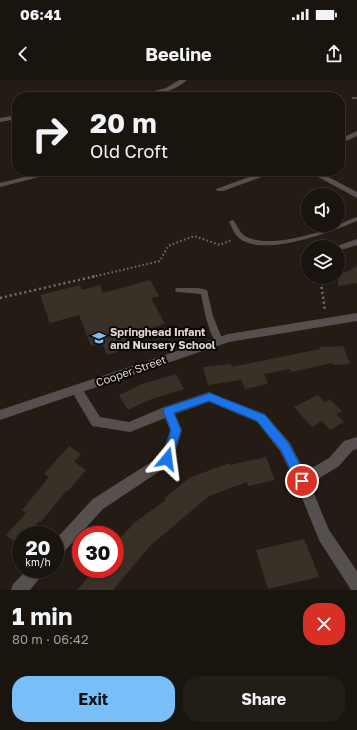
<!DOCTYPE html>
<meta charset="utf-8">
<style>
body{margin:0;font-family:"Golos Text",sans-serif;background:#231d18;color:#f1f3f6;height:100vh;display:flex;flex-direction:column;font-size:15px;white-space:nowrap}
*{box-sizing:border-box;margin:0}
p{font-size:13px;color:#9f9e9e}
.icon{flex:none;width:22px;height:22px;fill:none;stroke:currentColor;stroke-width:2;stroke-linecap:round;stroke-linejoin:round}
.map{position:relative;height:510px;overflow:hidden}
.sheet{display:flex;flex-direction:column;background:#1a140f;flex:1}
.sheet>*{flex:none}
.top-card{position:absolute;left:12px;top:12px;width:333px;height:84px;border-radius:16px;box-shadow:0 1px 3px #0004,0 0 0 1px #38332f;background:#1a140f;color:#f1f3f6;overflow:hidden}
.tools{position:absolute;left:301px;top:108px;display:grid;gap:8px}
.tools a{display:grid;place-items:center;width:44px;height:44px;border-radius:50%;background:#1a140f;box-shadow:0 1px 3px #0004,0 0 0 1px #38332f;font-size:20px}
.speed{position:absolute;left:12px;top:446px;display:flex;gap:8px;font-size:20px;font-weight:700;text-align:center}
.speed>*{display:grid;place-content:center;width:52px;height:52px;border-radius:50%;background:#1a140f;box-shadow:0 1px 3px #0004,0 0 0 1px #38332f;line-height:1}
.speed small{font-size:10px;font-weight:400}
.speed .limit{border:6px solid #d22;background:#fff;color:#111}
.pin{position:absolute;display:grid;place-items:center;width:34px;height:34px;color:#fff;margin:-17px;border:2px solid #fff;border-radius:50%;box-shadow:0 1px 4px #0007}
.me{position:absolute;width:44px;margin:-22px;rotate:16deg;stroke-linejoin:round;filter:drop-shadow(0 0 3px #0008)}
.turn{display:flex;align-items:center;gap:14px;height:84px;padding:0 12px;font-size:18px}
.turn .icon{width:52px;height:52px;stroke-width:2.5}
.turn b{display:block;font-size:28px;line-height:34px}
.round{display:grid;place-items:center;flex:none;width:42px;height:42px;border-radius:16px;background:#231d18}
.overview{display:flex;align-items:center;justify-content:space-between;height:68px;padding:0 12px}
h1{font-size:24px;font-weight:700;line-height:30px}
.cta{display:flex;gap:8px;margin-top:auto;padding:8px 12px}
.cta a{flex:1;height:46px;border-radius:16px;background:#78bff8;color:#111;font-size:16px;font-weight:700;line-height:46px;text-align:center}
.cta a+a{background:#231d18;color:#f1f3f6}
.status{display:flex;justify-content:space-between;align-items:center;height:28px;padding:0 20px;background:#1a140f;direction:ltr}
.status svg{height:11px;fill:currentColor}
header{display:flex;justify-content:space-between;align-items:center;height:52px;padding:0 12px;background:#1a140f;font-size:18px;font-weight:700}
.map>svg:first-child{display:block}
.building{fill:#393028}
.lines{fill:none;stroke-linecap:round;stroke-linejoin:round}
.path-far1{stroke:#766f69;stroke-width:2;stroke-dasharray:1.5 2.5;stroke-linecap:butt}
.path{stroke:#766f69;stroke-width:2.5;stroke-dasharray:2 3;stroke-linecap:butt}
.service{fill:#55504d;fill-rule:evenodd}
.minor{fill:#55504d;fill-rule:evenodd}
.tertiary{fill:#55504d;fill-rule:evenodd}
.route{fill:#1a73e8;stroke:#114b97}
.labels{text-anchor:middle;stroke-width:4;stroke-linejoin:round;paint-order:stroke}
.poi-label{font-size:11px;font-weight:bold;fill:#ddd7d2;stroke:#0a0704;text-anchor:start}
.street-label{font-size:11px;fill:#ddd7d2;stroke:#0a0704}
</style>
<div class="status"><b>06:41</b><svg viewBox="0 0 49 12"><path d="M0 12V9h3v3zM5 12V6h3v6zM10 12V3h3v9zM15 12V0h3v12zM26 1h20v11H26zM47 4h2v5h-2z"/></svg></div>
<header><svg class="icon" aria-label="back" viewBox="0 0 24 24"><path d="M15 5l-7 7 7 7"/></svg>Beeline<svg class="icon" aria-label="share" viewBox="0 0 24 24"><path d="M12 15V3M7 8l5-5 5 5M5 13v7h14v-7"/></svg></header>
<div class="map">
<svg width="357" height="510" viewBox="0 0 357 510">
<rect width="100%" height="100%" fill="#231b14"/>
<g class="building">
<polygon points="357,186 357,203 338,206 338,193 348,191"/>
<polygon points="150,200 159,216 151,218 165,244 124,256 130,268 107,275 102,263 91,266 79,235 50,243 40,215 80,205 82,210 100,205 103,213"/>
<polygon points="343,266 350,284 333,285 332,283 291,292 290,289 264,294 268,304 245,309 241,300 208,305 203,287 231,284 232,287 320,269 319,267"/>
<polygon points="176,294 184,309 149,320 128,330 119,315 142,304"/>
<polygon points="318,315 325,322 330,319 342,331 336,334 344,342 330,350 322,341 312,347 294,327"/>
<polygon points="69,366 81,374 74,382 86,390 68,411 67,410 41,442 39,441 27,455 21,455 21,461 18,464 6,455 26,433 22,430 49,397 44,394"/>
<polygon points="266,377 275,400 248,406 247,402 209,416 151,465 113,510 77,510 95,489 115,489 115,464 134,443 166,420 164,419 189,398 229,383 230,385"/>
<polygon points="304,459 319,497 268,509 256,470"/>
</g>
<g class="lines">
<polyline class="path-far1" points="92,197 160,181 168,166 194,156 220,165 231,160"/>
<g class="path">
<polyline points="320,197 325,230"/>
<polyline points="0,218 96,196"/>
</g>
<g class="service">
<rect x="352" y="17" width="5" height="2"/>
<path d="M 357,137 L 357,141 C 331,152 263,178 239,158 C 234,154 232,147 229,142 L 232,140 L 234,141 C 237,145 240,153 245,156 C 267,169 315,154 338,145 C 343,143 350,139 357,137 Z"/>
<path d="M 176,208 L 198,208 L 207,210 L 213,236 L 223,261 L 222,263 L 219,264 C 209,260 203,224 201,214 L 179,212 L 176,212 L 175,210 Z"/>
</g>
<g class="minor">
<path d="M 179,0 L 187,0 C 173,13 149,17 130,17 L 166,8 Z"/>
<polygon points="17,35 17,39 0,42 0,38"/>
<polygon points="357,51 357,56 340,64 340,59"/>
<polygon points="49,91 63,91 0,107 0,103"/>
<polygon points="266,91 278,91 223,111 217,111 216,109"/>
<polygon points="307,91 317,91 357,112 357,118"/>
<polygon points="357,159 357,165 338,171 338,167 334,167"/>
<polygon points="77,305 81,307 100,337 129,342 164,327 209,312 213,314 265,334 290,363 305,392 329,378 344,361 357,357 357,369 353,370 339,386 310,404 329,450 357,491 357,510 351,510 319,460 296,403 280,371 257,342 209,322 175,334 182,350 172,383 103,429 60,476 55,479 55,460 93,419 162,375 170,350 165,338 130,352 92,346 71,310 73,307"/>
<polygon points="28,489 46,489 43,494 30,510 11,510 13,504"/>
</g>
<polygon class="tertiary" points="357,233 357,241 229,262 0,340 0,330 228,254"/>
</g>
<polygon class="route" points="210,313 265,335 289,364 308,401 306,405 302,406 298,405 281,370 257,341 209,321 174,333 181,350 171,382 167,384 163,382 162,379 171,350 163,331 164,328"/>
<defs>
<g id="school-bare" transform="scale(1.08)"><path d="M0-5L7-2L0 1L-7-2ZM-4 1L0 2.5L4 1V4Q0 6-4 4Z" fill="#78bff8" stroke="#0a0704" stroke-width="2.5" paint-order="stroke"/></g>
</defs>
<g fill-rule="evenodd">
<use href="#school-bare" x="99" y="258"/>
</g>
<g class="labels">
<g class="poi-label">
<text x="110" y="256">Springhead Infant<tspan x="110" dy="13">and Nursery School</tspan></text>
</g>
<g class="street-label">
<text transform="translate(131 291) rotate(-19)" y="4">Cooper Street</text>
</g>
</g>
</svg>
<div class="tools">
<a><svg class="icon" aria-label="sound" viewBox="0 0 24 24"><path d="M4 9h4l5-4v14l-5-4H4zM17 9q2 3 0 6"/></svg></a>
<a><svg class="icon" aria-label="layers" viewBox="0 0 24 24"><path d="M12 4l9 5-9 5-9-5zM3 14l9 5 9-5"/></svg></a>
</div>
<div class="speed"><div>20<small>km/h</small></div><div class="limit">30</div></div>
<div class="pin" style="left:302px;top:401px;background:#d93025"><svg class="icon" aria-label="arrive" viewBox="0 0 24 24"><path d="M6 21V4h12l-3 4 3 4H6"/></svg></div>
<svg class="me" style="left:167px;top:379px" viewBox="-20 -20 40 40"><path d="M0-17L14 15 0 8-14 15z" fill="#1a73e8" stroke="#fff" stroke-width="4"/></svg>
<div class="top-card">
<div class="turn"><svg class="icon" aria-label="right" viewBox="0 0 24 24"><path d="M7 20v-9h11M14 6l5 5-5 5"/></svg><div><b>20 m</b>Old Croft</div></div>
</div>
</div>
<section class="sheet">
<div class="overview"><div><h1>1 min</h1><p>80 m · 06:42</p></div><a class="round" style="background:#d93025;color:#fff"><svg class="icon" aria-label="close" viewBox="0 0 24 24"><path d="M6 6l12 12M18 6L6 18"/></svg></a></div>
<div class="cta"><a>Exit</a><a>Share</a></div>
</section>
